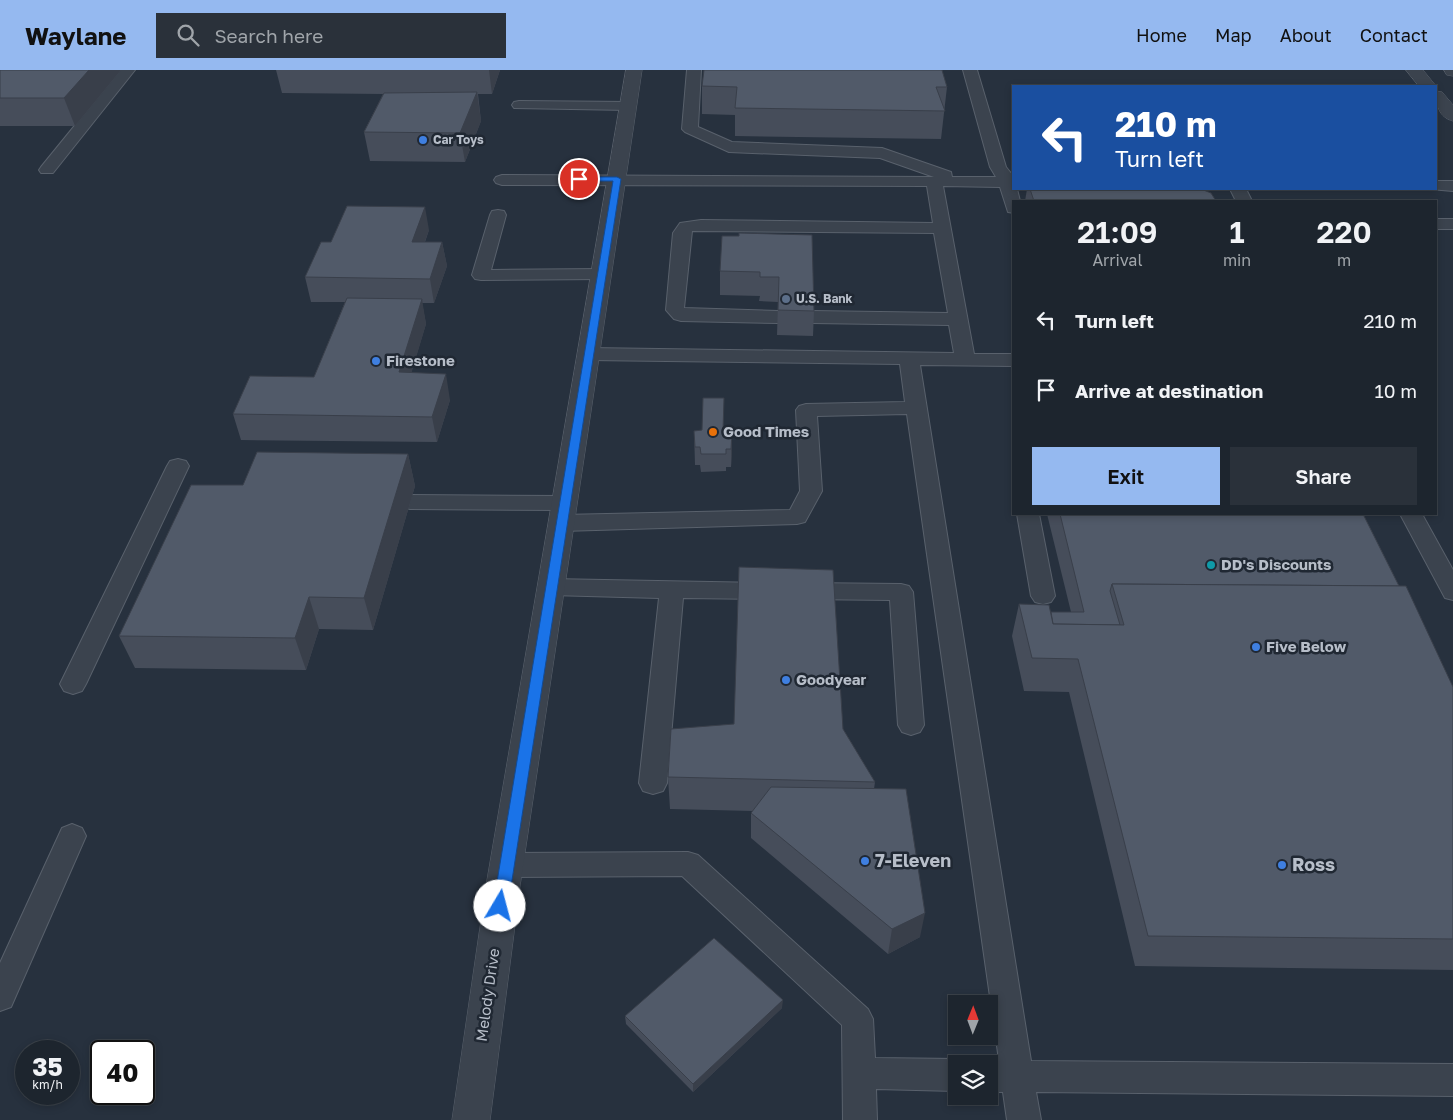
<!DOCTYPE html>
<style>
body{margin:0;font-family:"Golos Text",sans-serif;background:#2a313a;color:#f1f3f6;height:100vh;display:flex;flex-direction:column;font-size:19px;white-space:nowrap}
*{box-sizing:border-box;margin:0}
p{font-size:16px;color:#a0a5aa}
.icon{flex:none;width:28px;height:28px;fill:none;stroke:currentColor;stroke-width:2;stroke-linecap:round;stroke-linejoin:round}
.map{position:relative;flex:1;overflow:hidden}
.sheet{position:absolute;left:1012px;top:130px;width:425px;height:315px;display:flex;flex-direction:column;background:#1d252e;border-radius:0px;box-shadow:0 2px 8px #0003,0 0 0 1px #3b424a}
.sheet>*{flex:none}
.top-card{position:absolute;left:1012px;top:15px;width:425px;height:105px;border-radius:0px;box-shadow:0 2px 8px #0003,0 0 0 1px #3b424a;background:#1a4fa0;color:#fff;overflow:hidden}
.needle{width:32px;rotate:1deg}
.buttons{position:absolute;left:948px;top:925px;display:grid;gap:10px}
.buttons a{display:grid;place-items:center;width:50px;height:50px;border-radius:0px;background:#1d252e;box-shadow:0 2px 8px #0003,0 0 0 1px #3b424a;font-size:25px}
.speed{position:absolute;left:15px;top:970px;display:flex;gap:10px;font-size:25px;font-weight:700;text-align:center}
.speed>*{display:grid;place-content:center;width:65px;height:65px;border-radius:50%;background:#1d252e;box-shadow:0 2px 8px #0003,0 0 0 1px #3b424a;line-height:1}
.speed small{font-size:12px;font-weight:400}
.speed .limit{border:2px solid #111;border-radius:8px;background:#fff;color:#111}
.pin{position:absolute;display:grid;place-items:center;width:42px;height:42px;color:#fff;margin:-21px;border:2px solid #fff;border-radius:50%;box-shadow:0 1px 5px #0007}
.me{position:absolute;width:55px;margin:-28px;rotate:8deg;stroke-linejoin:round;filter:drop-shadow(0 0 4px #0008)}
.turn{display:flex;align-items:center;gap:18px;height:105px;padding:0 20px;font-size:22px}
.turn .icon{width:65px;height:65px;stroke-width:2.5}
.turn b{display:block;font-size:35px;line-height:42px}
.eta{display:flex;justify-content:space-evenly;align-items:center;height:85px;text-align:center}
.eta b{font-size:30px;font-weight:600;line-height:35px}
.button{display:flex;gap:10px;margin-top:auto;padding:10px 20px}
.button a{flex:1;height:58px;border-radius:0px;background:#95b9f0;color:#111;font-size:20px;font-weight:600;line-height:58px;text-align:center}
.button a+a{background:#2a313a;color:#f1f3f6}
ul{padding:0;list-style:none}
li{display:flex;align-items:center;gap:15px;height:70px;padding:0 20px}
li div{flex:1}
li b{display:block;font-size:19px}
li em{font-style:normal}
header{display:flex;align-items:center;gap:30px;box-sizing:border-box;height:70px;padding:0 25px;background:#95b9f0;color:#111}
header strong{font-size:24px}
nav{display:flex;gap:28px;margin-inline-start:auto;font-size:18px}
.search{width:350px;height:45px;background:#2a313a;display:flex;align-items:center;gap:12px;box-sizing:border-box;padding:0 18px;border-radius:0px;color:#a0a5aa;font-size:19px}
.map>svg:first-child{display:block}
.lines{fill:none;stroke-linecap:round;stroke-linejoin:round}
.service-casing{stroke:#59616c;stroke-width:2}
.minor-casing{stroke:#59616c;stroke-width:1}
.tertiary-casing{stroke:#59616c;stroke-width:1}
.path{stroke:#495c5e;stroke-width:2;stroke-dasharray:2.5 2.5;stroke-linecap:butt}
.service{fill:#3b434e;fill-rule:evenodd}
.minor{fill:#3b434e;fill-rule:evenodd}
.tertiary{fill:#3b434e;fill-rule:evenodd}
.wall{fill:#464d5a}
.shaded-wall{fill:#393f4a}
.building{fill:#515a69;stroke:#393f4a}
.route{fill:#1a73e8;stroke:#114b97}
.shop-dot{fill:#3f7fe0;stroke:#202833;stroke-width:2}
.service-dot{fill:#5c6f8a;stroke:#202833;stroke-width:2}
.food-dot{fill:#e8710a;stroke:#202833;stroke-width:2}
.culture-dot{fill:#0f9aa8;stroke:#202833;stroke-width:2}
.labels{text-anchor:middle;stroke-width:5;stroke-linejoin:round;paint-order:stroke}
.far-poi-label{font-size:12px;font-weight:bold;fill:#b7bec9;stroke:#202833;text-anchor:start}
.poi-label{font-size:15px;font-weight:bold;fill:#b7bec9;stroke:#202833;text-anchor:start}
.street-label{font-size:15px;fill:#b7bec9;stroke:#202833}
.near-poi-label{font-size:18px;font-weight:bold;fill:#b7bec9;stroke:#202833;text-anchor:start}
</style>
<header>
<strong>Waylane</strong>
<div class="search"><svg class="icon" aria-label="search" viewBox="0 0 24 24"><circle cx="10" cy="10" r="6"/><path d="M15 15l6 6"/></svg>Search here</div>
<nav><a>Home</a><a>Map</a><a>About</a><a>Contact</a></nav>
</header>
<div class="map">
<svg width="1453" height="1050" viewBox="0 0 1453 1050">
<rect width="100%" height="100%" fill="#27313e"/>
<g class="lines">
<g class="service-casing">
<g id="service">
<polygon points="120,0 135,0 53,103 41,103 39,100 41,97"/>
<polygon points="687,0 701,0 698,57 732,72 882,78 951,102 952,107 996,107 990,97 963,0 977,0 1006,97 1014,107 1014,119 1017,119 1020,131 1014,131 1014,143 1008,142 1000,117 943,116 974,284 1014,284 1014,296 920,295 1031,991 1453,994 1453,1026 1036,1022 1041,1050 1007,1050 1003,1022 989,1022 989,994 980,994 989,990 999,990 907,344 817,346 822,421 805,452 797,454 562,461 554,458 551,453 554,448 562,445 790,440 800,421 796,340 799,336 806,334 905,332 900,294 589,290 582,288 579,284 582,280 589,278 954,283 949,255 812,253 805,251 803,247 805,243 812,241 948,243 934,163 692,161 684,238 778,241 785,243 787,247 785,251 778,253 681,251 674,249 666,240 673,163 680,153 701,150 933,153 927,116 502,115 496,113 494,110 496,107 502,105 934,107 880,88 729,82 685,62 682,59"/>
<polygon points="519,31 629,32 634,33 636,36 634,39 629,40 514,38 512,35 514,32"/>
<polygon points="1436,111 1453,111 1453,121 1430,119 1436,119"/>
<polygon points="1230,119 1246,119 1252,131 1236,131"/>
<polygon points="498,140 504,141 506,145 491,200 602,199 608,200 611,204 608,208 602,209 481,210 475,209 472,205 490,145 492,141"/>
<rect x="1436" y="149" width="17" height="10"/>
<polygon points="178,389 186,391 189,396 86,614 82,621 73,624 64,621 60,614 167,396 170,391"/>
<polygon points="410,425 565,426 573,428 576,433 573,438 565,440 410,439 402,437 399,432 402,427"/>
<polygon points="1017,444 1039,444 1055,526 1051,532 1043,534 1035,532 1031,526"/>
<polygon points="1400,444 1422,444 1453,500 1453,530 1445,528"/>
<polygon points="551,509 770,513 778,515 782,521 778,527 770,529 683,528 667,713 663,721 653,724 643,721 639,713 659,528 551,525 543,523 539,517 543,511"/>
<polygon points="804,513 901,514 909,516 913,522 924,655 920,662 911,665 902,662 898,655 890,530 804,529 796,527 792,521 796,515"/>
<polygon points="72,754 82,758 86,766 11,937 0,941 0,893 62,758"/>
<polygon points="688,782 698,785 868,939 873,949 875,988 956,989 967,994 956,994 956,1021 876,1019 877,1050 843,1050 842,955 682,806 507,807 497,804 493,795 497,786 507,783"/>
</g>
</g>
<g class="minor-casing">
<g id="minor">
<polygon points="1406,0 1423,0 1436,16 1419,16"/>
<polygon points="1444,0 1453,0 1453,6 1447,5"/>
<path d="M 1436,21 L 1442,22 L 1453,35 L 1453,51 C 1438,47 1436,34 1436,21 Z"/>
</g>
</g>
<g class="tertiary-casing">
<polygon id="tertiary" points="626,0 642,0 520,816 490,1050 452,1050 486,816"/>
</g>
<polyline class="path" points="1277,130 1414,131"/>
<use href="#service" class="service"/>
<use href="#minor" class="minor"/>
<use href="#tertiary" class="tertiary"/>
</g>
<g class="wall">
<polygon points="0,0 121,0 75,56 0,56"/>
<polygon points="276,0 500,0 492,24 478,24 481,51 465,92 370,91 364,62 383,24 282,23"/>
<polygon points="702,16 947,17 941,69 735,66 735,45 702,44"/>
<polygon points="1027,119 1201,119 1216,131 1025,131"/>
<polygon points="429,160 425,172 442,172 447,196 434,233 422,233 426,254 411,303 450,330 437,372 241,370 233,344 314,307 345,232 311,232 305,207"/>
<polygon points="739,166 814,241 813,266 777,265 778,232 759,231 760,226 720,225 720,201"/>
<polygon points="694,361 724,361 732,379 731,397 726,397 726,401 701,402 700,395 695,395"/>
<polygon points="408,384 415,416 373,560 319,559 306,600 135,598 119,566 243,415"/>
<polygon points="1047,444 1363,444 1399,516 1453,617 1453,900 1135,896 1069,622 1024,621 1012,566 1019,534 1051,542 1071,542"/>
<polygon points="843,659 875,712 874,719 920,867 888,884 751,768 751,743 753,741 670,739 668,707"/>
<polygon points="782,938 693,1022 626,954 625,946"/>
</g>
<g class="shaded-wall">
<polygon points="89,0 121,0 75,56 64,28"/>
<polygon points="489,0 500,0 492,24"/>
<polygon points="477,22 481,51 465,92 460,63"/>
<polygon points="425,137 429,160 416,196 412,172"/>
<polygon points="442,172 447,196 434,233 430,209"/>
<polygon points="422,229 426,254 404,328 399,302"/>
<polygon points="446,304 450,330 437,372 432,347"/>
<polygon points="732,362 732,379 731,397 731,379"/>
<polygon points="408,384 415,416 373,560 364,528"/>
<polygon points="309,527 319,559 306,600 295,568"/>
<polygon points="925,843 920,867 888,884 892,859"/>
<polygon points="783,930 782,938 693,1022 693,1014"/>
</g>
<g class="building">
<polygon points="0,0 89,0 64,28 0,28"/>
<polygon points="704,0 942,0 947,17 936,17 945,41 735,38 737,17 702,16"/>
<polygon points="477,22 460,63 364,62 384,23"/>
<polygon points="1030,119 1201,119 1211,123 1216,131 1034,131"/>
<polygon points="347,136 425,137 412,172 442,172 430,209 305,207 321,172 331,172"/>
<polygon points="739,163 812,165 814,241 778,240 779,207 760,207 760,202 720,201 722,166 739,166"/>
<polygon points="347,228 422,229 399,302 446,304 432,347 233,344 250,306 314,307"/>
<polygon points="703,328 724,328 723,361 732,362 731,379 726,379 726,384 701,384 700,377 695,377 694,361 702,360"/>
<polygon points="257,382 408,384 364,528 309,527 295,568 119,566 191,415 243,415"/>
<polygon points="1060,444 1363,444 1399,516 1112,514 1110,521 1120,555 1053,554 1051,542 1084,542"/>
<polygon points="739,497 833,500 843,659 875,712 668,707 671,659 734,654"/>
<polygon points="1112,514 1406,516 1453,617 1453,869 1148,866 1078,589 1032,588 1019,534 1049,535 1053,554 1124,555"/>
<polygon points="771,717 906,719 925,843 892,859 751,743"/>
<polygon points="714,868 783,930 693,1014 625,946"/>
</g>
<polygon class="route" points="579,107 617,107 621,109 508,836 505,840 500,842 496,840 493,836 613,111 576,111 575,109"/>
<g class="shop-dot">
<circle cx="423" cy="70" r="5"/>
<circle cx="376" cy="291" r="5"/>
<circle cx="1256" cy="577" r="5"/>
<circle cx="786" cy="610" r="5"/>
<circle cx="865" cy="791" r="5"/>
<circle cx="1282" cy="795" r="5"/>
</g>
<circle class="service-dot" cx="786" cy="229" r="5"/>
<circle class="food-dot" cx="713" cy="362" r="5"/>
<circle class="culture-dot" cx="1211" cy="495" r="5"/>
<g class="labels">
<g class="far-poi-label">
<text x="433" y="74">Car Toys</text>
<text x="796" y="233">U.S. Bank</text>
</g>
<g class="poi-label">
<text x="386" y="296">Firestone</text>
<text x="723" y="367">Good Times</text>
<text x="1221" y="500">DD's Discounts</text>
<text x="1266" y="582">Five Below</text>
<text x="796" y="615">Goodyear</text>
</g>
<g class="street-label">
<text transform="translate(488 925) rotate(-82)" y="5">Melody Drive</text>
</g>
<g class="near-poi-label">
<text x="875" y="797">7-Eleven</text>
<text x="1292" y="801">Ross</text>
</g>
</g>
</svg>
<div class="buttons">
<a><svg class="needle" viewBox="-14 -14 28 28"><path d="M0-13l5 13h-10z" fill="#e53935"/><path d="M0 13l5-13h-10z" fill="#a0a5aa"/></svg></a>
<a><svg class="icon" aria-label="layers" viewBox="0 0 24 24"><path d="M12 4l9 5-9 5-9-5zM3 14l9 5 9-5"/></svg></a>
</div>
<div class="speed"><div>35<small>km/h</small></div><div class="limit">40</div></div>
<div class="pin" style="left:579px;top:109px;background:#d93025"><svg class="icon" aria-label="arrive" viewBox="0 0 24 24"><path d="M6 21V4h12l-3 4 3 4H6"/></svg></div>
<svg class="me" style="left:500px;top:836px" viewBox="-20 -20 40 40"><circle r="19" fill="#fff"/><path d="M0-13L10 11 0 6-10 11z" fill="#1a73e8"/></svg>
<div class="top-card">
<div class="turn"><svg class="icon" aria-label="left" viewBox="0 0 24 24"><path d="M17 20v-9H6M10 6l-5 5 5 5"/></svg><div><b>210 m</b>Turn left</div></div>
</div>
<section class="sheet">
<div class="eta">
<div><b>21:09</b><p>Arrival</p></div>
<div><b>1</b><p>min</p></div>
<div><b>220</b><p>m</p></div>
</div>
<ul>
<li><svg class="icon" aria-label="left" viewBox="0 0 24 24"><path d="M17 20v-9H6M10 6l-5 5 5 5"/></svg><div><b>Turn left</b></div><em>210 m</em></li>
<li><svg class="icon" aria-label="arrive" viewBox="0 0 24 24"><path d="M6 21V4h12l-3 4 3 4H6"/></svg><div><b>Arrive at destination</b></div><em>10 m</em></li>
</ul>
<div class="button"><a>Exit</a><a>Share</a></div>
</section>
</div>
